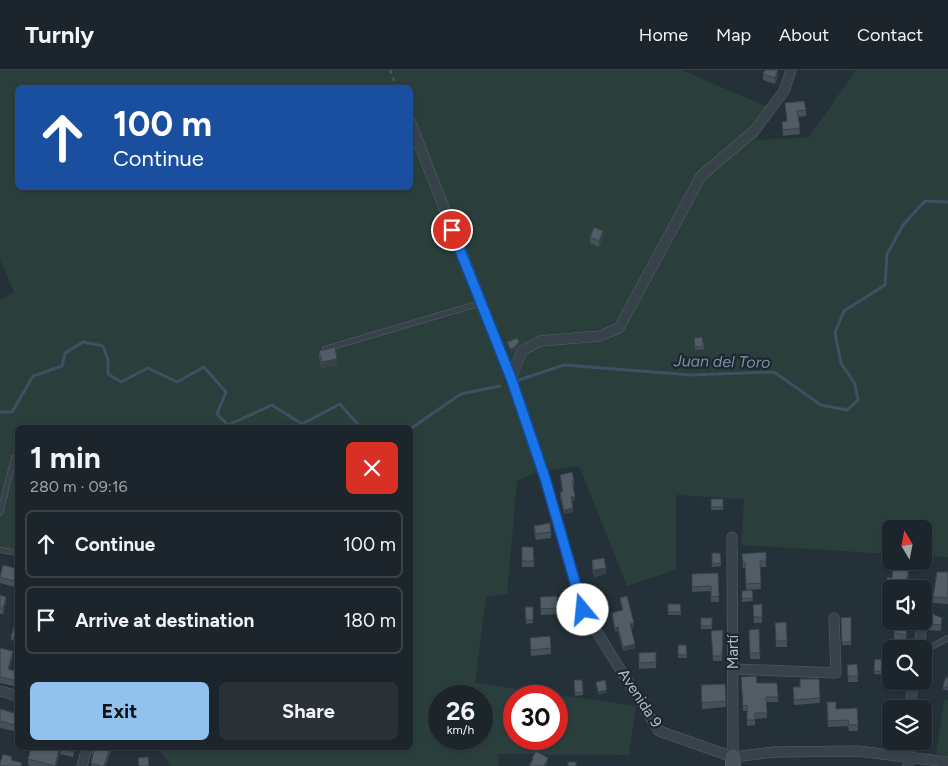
<!DOCTYPE html>
<meta charset="utf-8">
<style>
body{margin:0;font-family:Figtree,sans-serif;background:#293137;color:#f1f3f6;height:100vh;display:flex;flex-direction:column;font-size:19px;white-space:nowrap}
*{box-sizing:border-box;margin:0}
p{font-size:16px;color:#a0a5a9}
.icon{flex:none;width:28px;height:28px;fill:none;stroke:currentColor;stroke-width:2;stroke-linecap:round;stroke-linejoin:round}
.map{position:relative;flex:1;overflow:hidden}
.drawer{position:absolute;left:15px;top:355px;width:398px;height:325px;display:flex;flex-direction:column;background:#1c252b;border-radius:8px;box-shadow:0 1px 4px #0004,0 0 0 1px #3a4247}
.drawer>*{flex:none}
.guide{position:absolute;left:15px;top:15px;width:398px;height:105px;border-radius:8px;box-shadow:0 1px 4px #0004,0 0 0 1px #3a4247;background:#1a4fa0;color:#fff;overflow:hidden}
.needle{width:32px;rotate:350deg}
.fabs{position:absolute;left:882px;top:450px;display:grid;gap:10px}
.fabs a{display:grid;place-items:center;width:50px;height:50px;border-radius:8px;background:#1c252b;box-shadow:0 1px 4px #0004,0 0 0 1px #3a4247;font-size:25px}
.speed{position:absolute;left:428px;top:615px;display:flex;gap:10px;font-size:25px;font-weight:700;text-align:center}
.speed>*{display:grid;place-content:center;width:65px;height:65px;border-radius:50%;background:#1c252b;box-shadow:0 1px 4px #0004,0 0 0 1px #3a4247;line-height:1}
.speed small{font-size:12px;font-weight:400}
.speed .limit{border:8px solid #d22;background:#fff;color:#111}
.pin{position:absolute;display:grid;place-items:center;width:42px;height:42px;color:#fff;margin:-21px;border:2px solid #fff;border-radius:50%;box-shadow:0 1px 5px #0007}
.me{position:absolute;width:55px;margin:-28px;rotate:343deg;stroke-linejoin:round;filter:drop-shadow(0 0 4px #0008)}
.turn{display:flex;align-items:center;gap:18px;height:105px;padding:0 15px;font-size:22px}
.turn .icon{width:65px;height:65px;stroke-width:2.5}
.turn b{display:block;font-size:35px;line-height:42px}
.round{display:grid;place-items:center;flex:none;width:52px;height:52px;border-radius:8px;background:#293137}
.summary{display:flex;align-items:center;justify-content:space-between;height:85px;padding:0 15px}
h1{font-size:30px;font-weight:700;line-height:38px}
.action{display:flex;gap:10px;margin-top:auto;padding:10px 15px}
.action a{flex:1;height:58px;border-radius:8px;background:#91c2ed;color:#111;font-size:20px;font-weight:700;line-height:58px;text-align:center}
.action a+a{background:#293137;color:#f1f3f6}
ul{padding:0;list-style:none}
li{display:flex;align-items:center;gap:15px;height:68px;margin:0 10px 8px;padding:0 5px;border:2px solid #3a4247;border-radius:8px}
li div{flex:1}
li b{display:block;font-size:19px}
li em{font-style:normal}
header{display:flex;align-items:center;gap:30px;box-sizing:border-box;height:70px;padding:0 25px;background:#1c252b;border-bottom:1px solid #3a4247}
header strong{font-size:24px}
nav{display:flex;gap:28px;margin-inline-start:auto;font-size:18px}
.map>svg:first-child{display:block}
.green{fill:#2a3f3c;fill-rule:evenodd}
.lines{fill:none;stroke-linecap:round;stroke-linejoin:round}
.stream{stroke:#3c5161;stroke-width:3}
.lane-casing{stroke:#576068;stroke-width:6}
.street-casing{stroke:#576068;stroke-width:11}
.secondary-casing{stroke:#576068;stroke-width:16}
.path{stroke:#495b5b;stroke-width:2;stroke-dasharray:4 4;stroke-linecap:butt}
.lane{stroke:#38424a;stroke-width:5}
.street{stroke:#38424a;stroke-width:10}
.secondary{stroke:#47525c;stroke-width:15}
.wall{fill:#455059}
.shaded-wall{fill:#384148}
.building{fill:#505d67;stroke:#384148}
.route-casing{stroke:#114b97;stroke-width:12}
.route{stroke:#1a73e8;stroke-width:9}
.labels{text-anchor:middle;stroke-width:4.5;stroke-linejoin:round;paint-order:stroke}
.street-label{font-size:15px;fill:#b4bdc5;stroke:#1e272f}
.water-label{font-size:16px;font-style:italic;fill:#7792a6;stroke:#1e272f}
</style>
<header>
<strong>Turnly</strong>
<nav><a>Home</a><a>Map</a><a>About</a><a>Contact</a></nav>
</header>
<div class="map">
<svg width="948" height="696" viewBox="0 0 948 696">
<rect width="100%" height="100%" fill="#253139"/>
<g class="green">
<path d="M 0,0 L 682,0 L 772,39 L 756,70 L 809,67 L 856,0 L 948,0 L 948,487 L 924,486 L 924,459 L 891,459 L 891,484 L 741,475 L 744,429 L 676,425 L 676,500 L 627,516 L 579,396 L 534,403 L 517,411 L 507,524 L 486,527 L 475,613 L 636,636 L 629,685 L 498,684 L 499,696 L 171,696 L 158,678 L 410,678 L 410,358 L 18,358 L 17,482 L 0,478 L 0,230 L 14,222 L 0,190 ZM 18,18 L 410,18 L 410,118 L 18,118 ZM 439,626 L 481,626 L 481,669 L 439,669 ZM 514,626 L 556,626 L 556,669 L 514,669 Z"/>
<polygon points="948,630 948,686 936,684 944,631"/>
</g>
<g class="lines">
<g class="stream">
<polyline points="519,310 564,295 691,305 774,302 821,335 847,340 858,330 855,314 841,293 835,263 844,241 885,215 887,184 903,155 925,131 948,132"/>
<polyline points="0,342 12,342 33,306 62,296 65,283 83,272 103,276 108,290 108,304 121,312 148,298 177,312 204,297 226,322 217,344 228,355 272,335 302,354 340,334 361,358"/>
<polyline points="410,359 461,324 500,316"/>
</g>
<g class="lane-casing">
<g id="lane">
<polyline points="325,279 481,233"/>
<polyline points="0,443 14,388"/>
<polyline points="0,480 18,483"/>
<polyline points="924,581 948,568"/>
</g>
</g>
<g class="street-casing">
<g id="street">
<polyline points="410,51 511,308 545,408 583,540 659,661 733,687 774,682 857,681 948,692"/>
<polyline points="511,308 522,281 540,271 600,266 619,258 701,106 755,60 784,21 791,0"/>
<polyline points="732,467 733,687"/>
<polyline points="924,535 926,518"/>
<polyline points="919,579 922,551"/>
<polyline points="733,599 836,603 834,548"/>
<polyline points="0,621 18,626"/>
<polyline points="909,639 914,611"/>
<polyline points="904,671 909,686 908,696"/>
<polyline points="82,696 87,678"/>
</g>
</g>
<g class="secondary-casing">
<polyline id="secondary" points="733,687 733,696"/>
</g>
<polyline class="path" points="390,0 397,18"/>
<use href="#lane" class="lane"/>
<use href="#street" class="street"/>
<use href="#secondary" class="secondary"/>
</g>
<g class="wall">
<polygon points="763,4 778,6 775,14 763,10"/>
<polygon points="785,33 806,40 806,46 798,47 800,64 783,66 782,52 787,51"/>
<polygon points="590,167 603,167 599,177 590,173"/>
<polygon points="694,268 704,276 704,279 695,280"/>
<polygon points="319,281 337,295 322,298 319,287"/>
<polygon points="560,405 574,411 574,415 572,415 575,430 572,431 573,442 564,444 560,427 560,422 562,422"/>
<rect x="711" y="429" width="12" height="11"/>
<polygon points="534,456 551,462 551,468 536,470 534,462"/>
<polygon points="522,477 533,477 534,497 522,497"/>
<polygon points="766,482 766,497 760,497 761,519 746,520 745,498 743,498 742,484"/>
<polygon points="712,483 720,483 721,496 712,497"/>
<polygon points="592,490 606,504 594,507 592,497"/>
<polygon points="18,499 18,518 0,513 0,506"/>
<polygon points="909,501 908,509 910,515 891,519 891,543 888,543 889,524 887,524 887,507 892,508"/>
<polygon points="948,502 948,534 933,533 933,527"/>
<polygon points="718,503 719,532 711,532 711,521 692,522 692,504"/>
<polygon points="752,520 753,531 742,532 742,521"/>
<polygon points="0,525 6,533 3,544 0,544"/>
<polygon points="540,527 558,538 558,544 541,545"/>
<polygon points="620,528 634,557 631,558 635,578 623,581 618,561 615,562 612,547 612,543 622,540"/>
<polygon points="668,534 680,534 681,545 668,545"/>
<polygon points="762,534 762,553 754,553 753,535"/>
<polygon points="525,537 533,537 533,553 526,554"/>
<polygon points="928,542 942,548 941,561 928,560"/>
<polygon points="851,547 851,575 842,575 841,548"/>
<rect x="701" y="548" width="11" height="11"/>
<polygon points="786,552 787,577 776,577 775,553"/>
<polygon points="18,557 18,572 11,570 11,567"/>
<polygon points="759,559 760,589 750,589 749,560"/>
<polygon points="907,559 906,571 894,569 894,563"/>
<polygon points="723,560 722,591 713,591 711,561"/>
<polygon points="530,568 551,578 551,584 531,586"/>
<polygon points="678,575 686,575 687,588 678,588"/>
<polygon points="0,578 13,587 9,600 18,602 18,617 0,613"/>
<polygon points="656,582 656,598 639,599 639,583"/>
<polygon points="875,589 891,591 891,605 874,604"/>
<polygon points="857,594 858,612 848,612 847,595"/>
<polygon points="741,607 757,613 777,613 778,632 767,632 767,648 755,649 755,655 747,656 747,641 743,641"/>
<polygon points="948,608 948,621 943,619 943,616"/>
<polygon points="819,609 820,633 794,635 793,617 800,617"/>
<polygon points="574,610 583,622 583,625 575,626"/>
<polygon points="725,614 726,637 702,639 701,615"/>
<polygon points="18,632 18,662 0,658 0,639 14,643"/>
<polygon points="827,632 836,639 857,638 858,661 849,661 848,656 828,657"/>
<polygon points="61,678 75,678 73,687 60,684"/>
<polygon points="112,678 106,696 91,696 92,687 92,681"/>
<polygon points="59,685 56,696 31,696 28,695 28,689"/>
</g>
<g class="shaded-wall">
<polygon points="778,0 778,6 775,14 775,8"/>
<polygon points="603,161 603,167 599,177 599,171"/>
<polygon points="519,272 519,275 515,280 510,282 510,279"/>
<polygon points="337,289 337,295 322,298 322,292"/>
<polygon points="575,426 575,430 571,431 571,427"/>
<polygon points="573,438 573,442 564,444 564,440"/>
<polygon points="606,498 606,504 594,507 594,500"/>
<polygon points="6,527 6,533 3,544 3,538"/>
<polygon points="634,553 634,557 630,558 630,554"/>
<polygon points="618,557 618,561 615,562 615,558"/>
<polygon points="635,574 635,578 623,581 623,577"/>
<polygon points="13,581 13,587 8,605 8,599"/>
<polygon points="607,620 607,623 598,625 598,622"/>
<polygon points="110,678 112,678 106,696 104,696"/>
<polygon points="59,679 59,685 56,696 55,696"/>
<polygon points="548,688 548,693 546,696 544,696"/>
</g>
<g class="building">
<polygon points="765,0 778,0 775,8 763,4"/>
<polygon points="804,31 806,40 797,41 800,58 783,60 782,52 787,51 785,33"/>
<polygon points="594,157 603,161 599,171 590,167"/>
<polygon points="702,267 704,276 695,277 694,268"/>
<polygon points="517,268 519,272 515,277 510,279 507,272"/>
<polygon points="335,277 337,289 322,292 319,281"/>
<polygon points="572,402 574,411 572,411 575,426 571,427 573,438 564,440 560,422 563,422 560,405"/>
<rect x="711" y="429" width="12" height="8"/>
<polygon points="550,453 551,462 536,464 534,456"/>
<polygon points="522,477 533,477 534,491 522,491"/>
<polygon points="766,482 766,491 760,491 761,513 746,514 745,492 743,492 742,484"/>
<polygon points="712,483 720,483 721,493 712,494"/>
<polygon points="604,488 606,498 594,500 592,490"/>
<polygon points="893,493 909,495 907,509 910,509 908,519 891,519 891,537 888,537 890,518 887,517 887,507 892,508"/>
<polygon points="3,495 18,499 18,512 0,507"/>
<polygon points="937,502 948,502 948,528 933,527"/>
<polygon points="718,503 719,526 711,527 711,516 692,517 692,504"/>
<polygon points="752,520 753,528 742,529 742,521"/>
<polygon points="0,525 6,527 3,538 0,538"/>
<polygon points="557,526 558,538 541,539 540,527"/>
<polygon points="627,526 634,553 630,554 635,574 623,577 618,557 615,558 612,543 623,540 620,528"/>
<polygon points="668,534 680,534 681,542 668,542"/>
<polygon points="762,534 762,547 754,547 753,535"/>
<polygon points="525,537 533,537 533,550 526,550"/>
<polygon points="928,542 942,548 941,555 928,554"/>
<polygon points="851,547 851,572 842,572 841,548"/>
<rect x="701" y="548" width="11" height="8"/>
<polygon points="786,552 787,571 776,571 775,553"/>
<polygon points="895,552 907,553 906,565 894,563"/>
<polygon points="14,556 18,557 18,569 11,567"/>
<polygon points="759,559 760,583 750,583 749,560"/>
<polygon points="723,560 722,586 713,586 711,561"/>
<polygon points="550,566 551,578 531,580 530,568"/>
<polygon points="678,575 686,575 687,585 678,585"/>
<polygon points="0,578 13,581 8,599 18,602 18,611 0,607"/>
<polygon points="656,582 656,592 639,593 639,583"/>
<polygon points="875,589 891,591 891,602 874,601"/>
<polygon points="857,594 858,606 848,606 847,595"/>
<polygon points="756,606 757,613 777,613 778,627 766,627 767,643 755,643 755,650 747,650 747,635 743,636 741,607"/>
<polygon points="946,607 948,608 948,618 943,616"/>
<polygon points="800,609 819,609 820,628 794,630 793,617 800,617"/>
<polygon points="574,610 582,610 583,622 575,623"/>
<polygon points="605,610 607,620 598,622 596,612"/>
<polygon points="725,614 726,631 702,633 701,615"/>
<polygon points="17,632 18,656 0,651 0,639 14,643"/>
<polygon points="827,632 836,632 836,639 857,638 858,655 849,655 848,650 828,651"/>
<polygon points="31,678 40,678 48,680 48,678 53,678 59,679 55,696 28,689"/>
<polygon points="61,678 74,678 73,682 60,679"/>
<polygon points="92,678 110,678 104,696 101,696 91,693 94,681 92,681"/>
<polygon points="536,681 548,688 544,696 529,696 533,689 532,688"/>
<polygon points="3,684 12,687 11,690 22,693 21,696 0,696 0,693"/>
<polygon points="148,687 149,696 139,696 138,688"/>
<rect x="568" y="692" width="8" height="4"/>
</g>
<g class="lines">
<g class="route-casing">
<polyline id="route" points="452,160 511,308 545,408 583,540"/>
</g>
<use href="#route" class="route"/>
</g>
<g class="labels">
<g class="street-label">
<text transform="translate(733 582) rotate(-90)" y="5">Martí</text>
<text transform="translate(640 628) rotate(57)" y="5">Avenida 9</text>
</g>
<g class="water-label">
<text transform="translate(722 291) rotate(1)" y="6">Juan del Toro</text>
</g>
</g>
</svg>
<div class="fabs">
<a><svg class="needle" viewBox="-14 -14 28 28"><path d="M0-13l5 13h-10z" fill="#e53935"/><path d="M0 13l5-13h-10z" fill="#a0a5a9"/></svg></a>
<a><svg class="icon" aria-label="sound" viewBox="0 0 24 24"><path d="M4 9h4l5-4v14l-5-4H4zM17 9q2 3 0 6"/></svg></a>
<a><svg class="icon" aria-label="search" viewBox="0 0 24 24"><circle cx="10" cy="10" r="6"/><path d="M15 15l6 6"/></svg></a>
<a><svg class="icon" aria-label="layers" viewBox="0 0 24 24"><path d="M12 4l9 5-9 5-9-5zM3 14l9 5 9-5"/></svg></a>
</div>
<div class="speed"><div>26<small>km/h</small></div><div class="limit">30</div></div>
<div class="pin" style="left:452px;top:160px;background:#d93025"><svg class="icon" aria-label="arrive" viewBox="0 0 24 24"><path d="M6 21V4h12l-3 4 3 4H6"/></svg></div>
<svg class="me" style="left:583px;top:540px" viewBox="-20 -20 40 40"><circle r="19" fill="#fff"/><path d="M0-13L10 11 0 6-10 11z" fill="#1a73e8"/></svg>
<div class="guide">
<div class="turn"><svg class="icon" aria-label="ahead" viewBox="0 0 24 24"><path d="M12 20V5M6 11l6-6 6 6"/></svg><div><b>100 m</b>Continue</div></div>
</div>
<section class="drawer">
<div class="summary"><div><h1>1 min</h1><p>280 m · 09:16</p></div><a class="round" style="background:#d93025;color:#fff"><svg class="icon" aria-label="close" viewBox="0 0 24 24"><path d="M6 6l12 12M18 6L6 18"/></svg></a></div>
<ul>
<li><svg class="icon" aria-label="ahead" viewBox="0 0 24 24"><path d="M12 20V5M6 11l6-6 6 6"/></svg><div><b>Continue</b></div><em>100 m</em></li>
<li><svg class="icon" aria-label="arrive" viewBox="0 0 24 24"><path d="M6 21V4h12l-3 4 3 4H6"/></svg><div><b>Arrive at destination</b></div><em>180 m</em></li>
</ul>
<div class="action"><a>Exit</a><a>Share</a></div>
</section>
</div>
